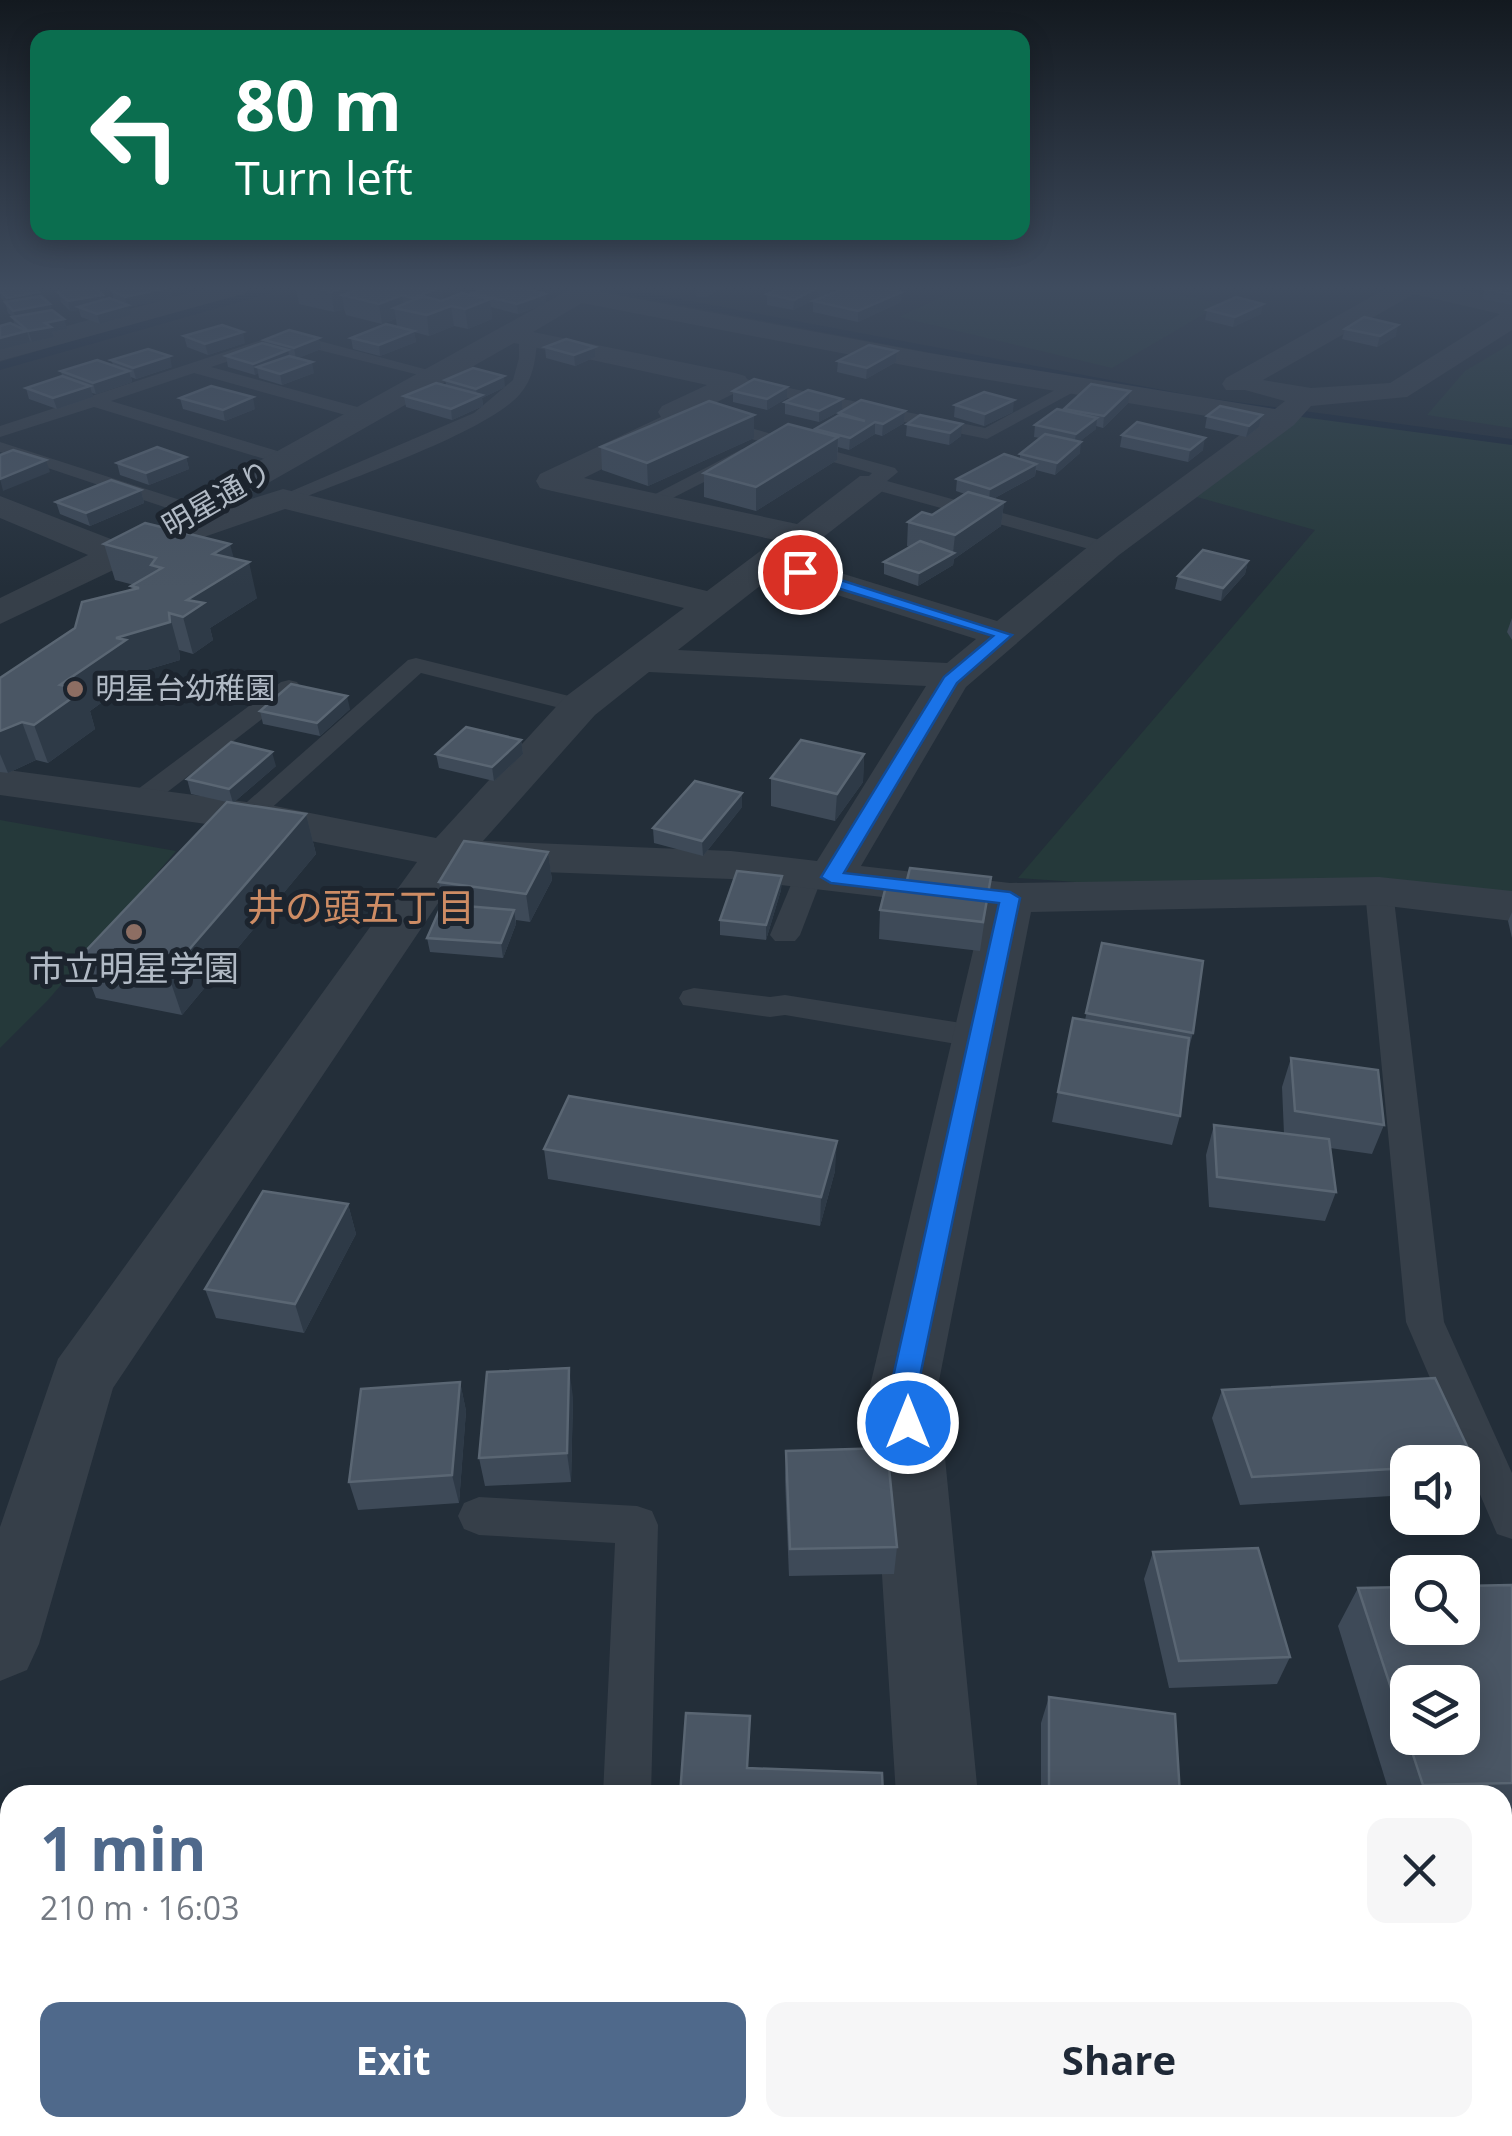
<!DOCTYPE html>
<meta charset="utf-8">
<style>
body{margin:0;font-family:"Open Sans","Noto Sans JP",sans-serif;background:#f6f6f7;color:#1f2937;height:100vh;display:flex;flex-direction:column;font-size:38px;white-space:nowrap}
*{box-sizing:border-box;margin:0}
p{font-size:32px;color:#747a83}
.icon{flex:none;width:55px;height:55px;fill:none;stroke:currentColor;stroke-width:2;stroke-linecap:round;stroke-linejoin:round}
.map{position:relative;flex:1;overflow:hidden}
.side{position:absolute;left:0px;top:1785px;width:1512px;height:352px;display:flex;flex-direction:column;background:#fff;border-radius:30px 30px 0 0;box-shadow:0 5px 25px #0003}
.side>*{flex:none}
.top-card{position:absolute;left:30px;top:30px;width:1000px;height:210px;border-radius:20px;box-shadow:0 5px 25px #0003;background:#0b6e4f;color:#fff;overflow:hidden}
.fabs{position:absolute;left:1390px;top:1445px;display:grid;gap:20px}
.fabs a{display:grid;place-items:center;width:90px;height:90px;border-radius:20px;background:#fff;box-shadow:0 5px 25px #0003;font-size:50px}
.pin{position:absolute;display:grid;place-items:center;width:85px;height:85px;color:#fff;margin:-42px;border:5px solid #fff;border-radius:50%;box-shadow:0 2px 10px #0007}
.me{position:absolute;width:110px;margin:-55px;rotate:0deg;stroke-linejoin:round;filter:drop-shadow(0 0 8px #0008)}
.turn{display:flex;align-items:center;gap:35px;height:210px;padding:0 40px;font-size:45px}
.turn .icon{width:130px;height:130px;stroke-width:2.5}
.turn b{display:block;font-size:70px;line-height:85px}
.round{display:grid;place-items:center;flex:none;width:105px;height:105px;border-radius:20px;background:#f6f6f7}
.overview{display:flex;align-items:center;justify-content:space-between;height:170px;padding:0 40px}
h1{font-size:60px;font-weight:700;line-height:75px;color:#4f698b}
.cta{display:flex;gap:20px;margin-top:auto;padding:20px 40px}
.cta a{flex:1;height:115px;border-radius:20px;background:#4f698b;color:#fff;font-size:40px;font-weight:700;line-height:115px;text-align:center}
.cta a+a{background:#f6f6f7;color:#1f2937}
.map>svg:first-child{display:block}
.green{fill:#25393a}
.water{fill:#172536}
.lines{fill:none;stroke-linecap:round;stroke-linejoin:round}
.lane{fill:#363f49;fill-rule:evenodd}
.street{fill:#363f49;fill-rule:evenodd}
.wall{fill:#3e4a58}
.shaded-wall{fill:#2e3a47}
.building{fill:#4a5664;stroke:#5a6673;stroke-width:2.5;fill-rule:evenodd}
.route{fill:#1a73e8;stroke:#114b97;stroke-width:2.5}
.education-dot{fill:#8d6e63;stroke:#1c242e;stroke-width:4}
.labels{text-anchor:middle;stroke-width:10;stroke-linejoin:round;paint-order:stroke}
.far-street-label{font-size:30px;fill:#b1bac5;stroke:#1c242e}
.far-poi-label{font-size:30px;fill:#b1bac5;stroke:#1c242e;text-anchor:start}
.poi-label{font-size:35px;fill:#b1bac5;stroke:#1c242e}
.neighbourhood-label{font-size:38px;fill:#ce8c64;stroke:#1c242e}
</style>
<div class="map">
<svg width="1512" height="2136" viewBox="0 0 1512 2136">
<rect width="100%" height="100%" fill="#232e39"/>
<g class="green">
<polygon points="960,288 1146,288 1221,304 1112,368 899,317"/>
<polygon points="1512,343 1512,428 1427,415 1465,371"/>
<polygon points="1301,412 1512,443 1512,912 1018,878 1315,530 1197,497"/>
<polygon points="0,820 176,851 48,1000 0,1048"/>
</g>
<g class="water">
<polygon points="255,288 289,288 0,370 0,362"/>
<polygon points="592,288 622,288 1200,397 1512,439 1512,445 1183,401"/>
</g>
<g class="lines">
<g class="lane">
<polygon points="702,288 723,288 706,297 696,297 696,291"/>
<polygon points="286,332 443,374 435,379 287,342 211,367 372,411 372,419 360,419 194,373 111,401 291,455 291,463 284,465 94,407 0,437 0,426"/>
<path d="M 519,335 L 531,335 L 537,343 C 535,362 533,379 520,394 C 487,433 343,481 290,503 L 276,503 L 273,499 L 474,413 L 513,380 L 519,358 Z"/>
<polygon points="745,379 985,428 1066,384 1081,388 987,439 739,388 739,380"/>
<polygon points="711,417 895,468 898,472 887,481 1114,544 1117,548 1107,554 865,487 862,483 872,473 705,426 702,422"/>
<polygon points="0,442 202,507 205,511 202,515 188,515 0,452"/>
<polygon points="742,449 751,455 749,459 657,506 643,506 640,502"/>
<polygon points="416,658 589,701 592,706 580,713 421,673 256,822 238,822 234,816 238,810 408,660"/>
<polygon points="289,680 297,682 301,687 297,692 148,807 130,807 126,801 130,795 281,682"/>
<polygon points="809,867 823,875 800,935 795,941 775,941 770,935 795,875"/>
<polygon points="1379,882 1389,885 1393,891 1444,1322 1512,1473 1512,1539 1497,1534 1406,1322 1365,891 1369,885"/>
<polygon points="694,988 770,997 785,995 980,1026 991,1029 996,1037 991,1045 980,1048 785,1015 770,1017 683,1005 679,998 683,991"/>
<polygon points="479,1497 637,1506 652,1511 658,1525 651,1795 603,1795 615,1543 479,1535 464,1529 458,1516 464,1503"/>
<rect x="587" y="2128" width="56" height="8"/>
</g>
<g class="street">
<polygon points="207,288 249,288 246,293 0,361 0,344"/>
<path d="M 572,288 L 603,288 L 601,292 L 929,353 L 1275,409 L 1285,401 L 1245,390 L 1226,390 L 1222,384 L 1226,378 L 1387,288 L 1455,288 L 1512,301 L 1512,330 L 1407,397 L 1311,406 L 1294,425 L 1119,555 L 966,687 L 861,866 L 1010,883 L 1379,877 L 1512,891 L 1512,921 L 1379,905 L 1031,912 L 938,1386 L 978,1795 L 896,1795 L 870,1386 L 983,909 L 731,879 L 461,869 L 113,1388 L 39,1644 L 27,1670 L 0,1681 L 0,1527 L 58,1359 L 417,862 L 270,833 L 0,795 L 0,769 L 270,805 L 436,838 L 565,697 L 684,608 L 285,509 L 126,564 L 0,624 L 0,598 L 88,555 L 0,518 L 0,496 L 116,541 L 283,489 L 707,591 L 775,540 L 552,491 L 540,488 L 536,481 L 540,474 L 661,417 L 658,412 L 662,406 L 707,385 L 514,343 L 231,504 L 207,504 L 202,497 L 207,490 ZM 1414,294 L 1500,314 L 1390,383 L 1311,388 L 1263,380 ZM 582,303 L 929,370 L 1255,424 L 1095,541 L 997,621 L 795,559 L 884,490 L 888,483 L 884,476 L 860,476 L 797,524 L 584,478 L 698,422 L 702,416 L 699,411 L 745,388 L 749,382 L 745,376 L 735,373 L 533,332 ZM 774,575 L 976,639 L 947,663 L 678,650 ZM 649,672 L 926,686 L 817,861 L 731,851 L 483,841 L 595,715 Z"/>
<polygon points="916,2128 1012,2128 1013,2136 917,2136"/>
</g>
</g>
<g class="wall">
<polygon points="0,288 39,292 41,296 50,304 51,310 67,329 52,332 54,337 32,342 30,340 30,342 0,350 0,326 14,325 13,317 8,313 5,302 1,298"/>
<polygon points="117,288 170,288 172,298 129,307 131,315 100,324 81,317 79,310 70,311 61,302 58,292 103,295 104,299 114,300 111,290"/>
<polygon points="296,288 442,288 443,300 473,295 472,293 545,294 546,304 518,314 491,307 492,319 468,329 454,326 429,336 414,332 416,342 380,356 353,349 351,338 397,327 396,319 382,324 346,315 344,309 334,312 299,304"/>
<polygon points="779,288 882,288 901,302 858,322 813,312 813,301 824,297 818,296 818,298 793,310 767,305 767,294"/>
<polygon points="1485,288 1512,288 1512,305 1482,299"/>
<polygon points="1207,310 1261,314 1233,327 1205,320"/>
<polygon points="1345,329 1396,336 1377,347 1342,339"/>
<polygon points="184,336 245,343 208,355 187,347"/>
<polygon points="264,340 321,349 298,358 314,373 282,385 259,378 258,373 255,375 228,367 226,356 265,344"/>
<polygon points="545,347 595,347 595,357 575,366 546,358"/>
<polygon points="897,351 896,362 866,379 837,372 838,361"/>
<polygon points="111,360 172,367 136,379 131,377 132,382 96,394 92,393 93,397 57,409 29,399 26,388 62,376 61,371 113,365"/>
<polygon points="445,380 505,387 482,398 483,406 452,420 406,407 404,396 446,385"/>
<polygon points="733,391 787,398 767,410 733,402"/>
<polygon points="180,398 255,409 225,421 183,409"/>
<polygon points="842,399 842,410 819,422 785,414 785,402"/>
<polygon points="1128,403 1103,428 1096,426 1096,429 1080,441 1080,453 1055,475 1036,470 1035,476 993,499 1004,502 1001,526 954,559 953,565 918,586 884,574 884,562 910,547 907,546 908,522 932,515 965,494 956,491 957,479 1020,459 1020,454 1040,438 1034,437 1035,425 1064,411 1064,409"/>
<polygon points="955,405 1013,412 984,426 954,417"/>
<polygon points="905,411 904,423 882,436 875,434 849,450 838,447 837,460 756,511 704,497 704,473 815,431 815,429 839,415 839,413"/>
<polygon points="1262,415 1259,427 1246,437 1205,428 1207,416"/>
<polygon points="907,424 961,436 949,445 906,436"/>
<polygon points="1122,435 1203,450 1188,462 1120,447"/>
<polygon points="754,438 648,486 602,470 601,447"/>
<polygon points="186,457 189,469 149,485 120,475 117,463"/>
<polygon points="141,490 144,503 90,526 60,514 56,502"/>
<polygon points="104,544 234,559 257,598 210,628 213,640 193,654 179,650 180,660 136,673 137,677 90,711 95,729 48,763 36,760 8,773 0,772 0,678 132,590 131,586 134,585 115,580"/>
<polygon points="1248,561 1245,574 1221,601 1175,589 1178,576"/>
<polygon points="1512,618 1512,640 1507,632"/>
<polygon points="350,709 320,736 263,724 260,711"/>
<polygon points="521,740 523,754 494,781 439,768 436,754"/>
<polygon points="864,754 863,782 835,821 771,806 771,778"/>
<polygon points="276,766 233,803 306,814 316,854 182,1015 96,998 80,957 227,802 191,794 187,779"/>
<polygon points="742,807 703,856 654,843 653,828"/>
<polygon points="548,852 552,880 530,922 516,920 516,924 503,958 430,952 427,938 443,904 439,882"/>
<polygon points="782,876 781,890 766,940 720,935 720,920"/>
<polygon points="991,877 980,951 879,939 880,910 906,884"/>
<polygon points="1512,912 1512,938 1508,921"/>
<polygon points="1102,943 1193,1033 1187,1055 1180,1116 1172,1145 1052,1122 1073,1018 1085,1020"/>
<polygon points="1291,1058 1384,1125 1372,1154 1330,1148 1336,1192 1325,1221 1209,1207 1206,1155 1214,1125 1284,1134 1282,1087"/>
<polygon points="544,1149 835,1171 820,1226 548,1179"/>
<polygon points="348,1204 356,1234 304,1333 216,1318 205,1289"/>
<polygon points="460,1382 466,1411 459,1503 358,1510 349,1482"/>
<polygon points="1222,1390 1475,1463 1462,1485 1462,1462 1408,1462 1408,1495 1240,1505 1212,1418"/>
<polygon points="573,1397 571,1482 485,1486 479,1458"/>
<polygon points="786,1451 897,1547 894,1574 789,1576 785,1480"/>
<polygon points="1153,1552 1290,1657 1277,1684 1169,1688 1144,1579"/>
<polygon points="1512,1585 1512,1817 1502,1818 1502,1795 1390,1795 1338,1626 1358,1588"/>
<polygon points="1049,1697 1180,1795 1041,1795 1041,1723"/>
<polygon points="1130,2128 1303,2128 1304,2136 1132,2136"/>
</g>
<g class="shaded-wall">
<polygon points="166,288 170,288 172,298 129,307 131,315 100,324 97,314 127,305 125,297"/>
<polygon points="342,288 348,288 350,297 342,295 344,309 334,312 331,292"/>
<polygon points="438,288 442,288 444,307 415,313 413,298"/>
<polygon points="818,288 818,298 793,310 794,300"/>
<polygon points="829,288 845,289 828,298"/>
<polygon points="39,292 42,302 10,308 7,298"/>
<polygon points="902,292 901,302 858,322 858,311"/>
<polygon points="545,294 546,304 518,314 517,304"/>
<polygon points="103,295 106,305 78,307 79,310 70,311 68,301"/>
<polygon points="402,295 404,310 394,308 396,319 382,324 379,304"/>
<polygon points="490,299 492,319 468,329 465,309"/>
<polygon points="50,304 53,314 17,321 13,311"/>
<polygon points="1263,304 1261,314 1233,327 1235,317"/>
<polygon points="451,306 454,326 429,336 427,315"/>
<polygon points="64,319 67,329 52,332 54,337 32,342 28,331 45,323"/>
<polygon points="1398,325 1396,336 1377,347 1380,336"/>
<polygon points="27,331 30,342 0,350 0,338"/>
<polygon points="414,331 416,342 380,356 379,345"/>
<polygon points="243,332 245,343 208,355 205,344"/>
<polygon points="319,338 321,349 296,359 294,348"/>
<polygon points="595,347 595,357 575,366 574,355"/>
<polygon points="288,350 290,361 257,367 258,373 255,375 253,364"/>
<polygon points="897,351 896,362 866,379 867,368"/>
<polygon points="170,356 172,367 136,379 133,368"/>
<polygon points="312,362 314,373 282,385 280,374"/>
<polygon points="129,371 132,382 96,394 93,383"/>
<polygon points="504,376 505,387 482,398 483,406 452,420 451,409 477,397 476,389"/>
<polygon points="90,386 93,397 57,409 53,398"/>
<polygon points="787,387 787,398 767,410 767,399"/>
<polygon points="1130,391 1128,403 1103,428 1104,416"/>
<polygon points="253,397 255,409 225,421 223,410"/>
<polygon points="842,399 842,410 819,422 819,411"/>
<polygon points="1014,400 1013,412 984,426 985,414"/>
<polygon points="905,411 904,423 882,436 883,424"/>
<polygon points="754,415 754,438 648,486 647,463"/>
<polygon points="1262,415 1259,427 1246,437 1249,426"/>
<polygon points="1097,418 1096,429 1074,446 1076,434"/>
<polygon points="875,422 875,434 849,450 850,438"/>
<polygon points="962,424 961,436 949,445 950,433"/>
<polygon points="838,437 837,460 756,511 756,487"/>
<polygon points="1205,438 1203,450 1188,462 1190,450"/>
<polygon points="1081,442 1080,453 1055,475 1057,463"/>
<polygon points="186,457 189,469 149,485 146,473"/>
<polygon points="46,460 50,472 3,491 0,479"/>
<polygon points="1036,464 1035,476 989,501 990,489"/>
<polygon points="141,490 144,503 90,526 86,513"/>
<polygon points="1004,502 1001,526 954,559 953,565 918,586 919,573 953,553 955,535"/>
<polygon points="230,544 237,570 249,562 257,598 210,628 213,640 193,654 183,617 187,600 213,554"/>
<polygon points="1248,561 1245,574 1221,601 1223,588"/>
<polygon points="169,613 179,650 180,660 136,673 137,677 90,711 95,729 48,763 34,725 60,685 116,638"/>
<polygon points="347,696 350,709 320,736 317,723"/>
<polygon points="22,722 36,760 8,773 0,754 0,731"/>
<polygon points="521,740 523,754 494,781 492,767"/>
<polygon points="272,752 276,766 233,803 229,789"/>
<polygon points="864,754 863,782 835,821 837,794"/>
<polygon points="742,793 742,807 703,856 702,841"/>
<polygon points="306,814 316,854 182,1015 168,974"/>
<polygon points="548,852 552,880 530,922 526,894"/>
<polygon points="782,876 781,890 766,940 766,925"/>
<polygon points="514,910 516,924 503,958 501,943"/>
<polygon points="837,1141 835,1171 820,1226 821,1197"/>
<polygon points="348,1204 356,1234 304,1333 295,1304"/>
<polygon points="569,1368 573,1397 571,1482 567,1453"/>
<polygon points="460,1382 466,1411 459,1503 452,1475"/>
</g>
<g class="building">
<polygon points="0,288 36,288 39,292 7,298 0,291"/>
<polygon points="80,288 96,288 103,295 68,301 58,292"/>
<polygon points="117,288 166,288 125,297 111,290"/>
<polygon points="314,288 342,288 331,292"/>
<polygon points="357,288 438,288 413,298 402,295 379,304 342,295 359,289"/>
<polygon points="484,288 523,288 545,294 517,304 472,293"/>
<polygon points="779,288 817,288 794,300 767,294"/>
<polygon points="845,288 882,288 902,292 858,311 813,301"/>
<polygon points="1512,288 1512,294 1485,289 1485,288"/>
<polygon points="462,293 490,299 465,309 451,306 427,315 394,308 423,296 441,301"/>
<polygon points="41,296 50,304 13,311 5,302"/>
<polygon points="1236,297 1263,304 1235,317 1207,310"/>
<polygon points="109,298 128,305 97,314 78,307"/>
<polygon points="52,310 64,319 45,323 51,327 28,331 12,317"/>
<polygon points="1364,317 1398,325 1380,336 1345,329"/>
<polygon points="10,323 27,331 0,338 0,326"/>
<polygon points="386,324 414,331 379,345 351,338"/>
<polygon points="222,325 243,332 205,344 184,336"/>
<polygon points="289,330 319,338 294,348 264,340"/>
<polygon points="566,339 595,347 574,355 545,347"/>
<polygon points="262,343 288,350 253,364 226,356"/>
<polygon points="869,345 897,351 867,368 838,361"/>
<polygon points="148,349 170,356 133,368 111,360"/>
<polygon points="289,356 312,362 280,374 257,367"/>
<polygon points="97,360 129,371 93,383 61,371"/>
<polygon points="473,368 504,376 476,389 445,380"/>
<polygon points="62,376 90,386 53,398 26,388"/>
<polygon points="754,379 787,387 767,399 733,391"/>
<polygon points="436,383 482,395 451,409 404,396"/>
<polygon points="1091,384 1130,391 1104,416 1064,409"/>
<polygon points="211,386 253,397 223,410 180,398"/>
<polygon points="808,390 842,399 819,411 785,402"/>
<polygon points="984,392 1014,400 985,414 955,405"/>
<polygon points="861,400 905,411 883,424 875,422 850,438 815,429 839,415 865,421 839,413"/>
<polygon points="709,401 754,415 647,463 601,447"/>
<polygon points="1220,406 1262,415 1249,426 1207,416"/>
<polygon points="1057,409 1097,418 1076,434 1035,425"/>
<polygon points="920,415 962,424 950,433 907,424"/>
<polygon points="1137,422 1205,438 1190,450 1122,435"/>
<polygon points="788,424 838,437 756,487 704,473"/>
<polygon points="1045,434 1081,442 1057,463 1020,454"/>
<polygon points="157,447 186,457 146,473 117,463"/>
<polygon points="13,450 46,460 0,479 0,455"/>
<polygon points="1004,454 1036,464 990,489 957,479"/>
<polygon points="111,480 141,490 86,513 56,502"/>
<polygon points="968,492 1004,502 955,535 908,522 922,512 932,515"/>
<polygon points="145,523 230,544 213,554 249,562 187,600 204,603 183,617 169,613 170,622 116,638 126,640 60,685 83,690 34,725 22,722 0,731 0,678 75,628 82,602 139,588 131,586 162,568 151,565 156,558 104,544"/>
<polygon points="920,541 954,553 919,573 884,562"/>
<polygon points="1203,550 1248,561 1223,588 1178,576"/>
<polygon points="291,684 347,696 317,723 260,711"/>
<polygon points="466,727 521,740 492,767 436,754"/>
<polygon points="801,740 864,754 837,794 771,778"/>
<polygon points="231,742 272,752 229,789 187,779"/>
<polygon points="695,781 742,793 702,841 653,828"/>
<polygon points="227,802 306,814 168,974 80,957"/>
<polygon points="464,841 548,852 526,894 439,882"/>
<polygon points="910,868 991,877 983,922 880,910 887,882 906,884"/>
<polygon points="737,871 782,876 766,925 720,920"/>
<polygon points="442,904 514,910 501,943 427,938"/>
<polygon points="1102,943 1203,961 1193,1033 1086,1013"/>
<polygon points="1073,1018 1189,1038 1180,1116 1058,1092"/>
<polygon points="1291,1058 1378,1070 1384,1125 1295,1111"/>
<polygon points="569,1096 837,1141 821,1197 544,1149"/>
<polygon points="1214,1125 1329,1139 1336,1192 1217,1177"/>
<polygon points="263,1191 348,1204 295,1304 205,1289"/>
<polygon points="569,1368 567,1453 479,1458 487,1372"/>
<polygon points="1435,1378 1475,1463 1408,1462 1408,1468 1252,1477 1222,1390"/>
<polygon points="460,1382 452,1475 349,1482 361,1389"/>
<polygon points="887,1448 897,1547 790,1549 786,1451"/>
<polygon points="1258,1548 1290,1657 1179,1661 1153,1552"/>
<path d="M 1512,1585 L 1512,1783 L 1423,1785 L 1358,1588 L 1408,1587 L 1408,1628 L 1462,1628 L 1462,1586 ZM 1408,1682 L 1462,1682 L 1462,1738 L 1408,1738 Z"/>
<polygon points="1049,1697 1175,1714 1180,1795 1049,1795"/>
<polygon points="686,1713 750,1716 747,1768 882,1773 883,1795 680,1795"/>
<polygon points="1145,2128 1303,2128 1304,2136 1146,2136"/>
</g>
<linearGradient id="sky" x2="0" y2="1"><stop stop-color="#13191f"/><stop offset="0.49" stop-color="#3f4c5f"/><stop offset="1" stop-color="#3f4c5f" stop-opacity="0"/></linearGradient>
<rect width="1512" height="587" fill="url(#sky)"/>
<polygon class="route" points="800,567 1012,635 957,683 844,873 1010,892 1020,898 918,1386 922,1423 918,1432 908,1435 897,1432 891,1386 999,903 831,883 821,877 944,677 993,636 795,575 795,568"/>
<g class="education-dot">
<circle cx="75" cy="689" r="10"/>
<circle cx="134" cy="932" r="10"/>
</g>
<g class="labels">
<g class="far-street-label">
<text transform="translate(217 499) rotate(-30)" y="10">明星通り</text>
</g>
<g class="far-poi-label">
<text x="95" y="699">明星台幼稚園</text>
</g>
<g class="poi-label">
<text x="134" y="981">市立明星学園</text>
</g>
<g class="neighbourhood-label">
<text x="361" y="921">井の頭五丁目</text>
</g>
</g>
</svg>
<div class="fabs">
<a><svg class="icon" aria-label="sound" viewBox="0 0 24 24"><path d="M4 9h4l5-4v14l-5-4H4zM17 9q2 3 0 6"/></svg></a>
<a><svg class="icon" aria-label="search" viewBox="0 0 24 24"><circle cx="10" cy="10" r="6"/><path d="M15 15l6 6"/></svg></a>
<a><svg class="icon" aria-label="layers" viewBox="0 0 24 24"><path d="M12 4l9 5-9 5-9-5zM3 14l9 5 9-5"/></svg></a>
</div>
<div class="pin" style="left:800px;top:572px;background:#d93025"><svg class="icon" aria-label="arrive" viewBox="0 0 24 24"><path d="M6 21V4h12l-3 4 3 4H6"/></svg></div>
<svg class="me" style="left:908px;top:1423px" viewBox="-20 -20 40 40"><circle r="17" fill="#1a73e8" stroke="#fff" stroke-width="3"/><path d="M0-11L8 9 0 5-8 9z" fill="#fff"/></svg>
<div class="top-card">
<div class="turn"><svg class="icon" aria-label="left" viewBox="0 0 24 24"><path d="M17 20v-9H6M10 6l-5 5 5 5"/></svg><div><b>80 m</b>Turn left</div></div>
</div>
<section class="side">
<div class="overview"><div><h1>1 min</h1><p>210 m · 16:03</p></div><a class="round"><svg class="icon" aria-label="close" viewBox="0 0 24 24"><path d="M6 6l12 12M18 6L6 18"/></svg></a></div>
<div class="cta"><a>Exit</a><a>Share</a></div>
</section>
</div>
